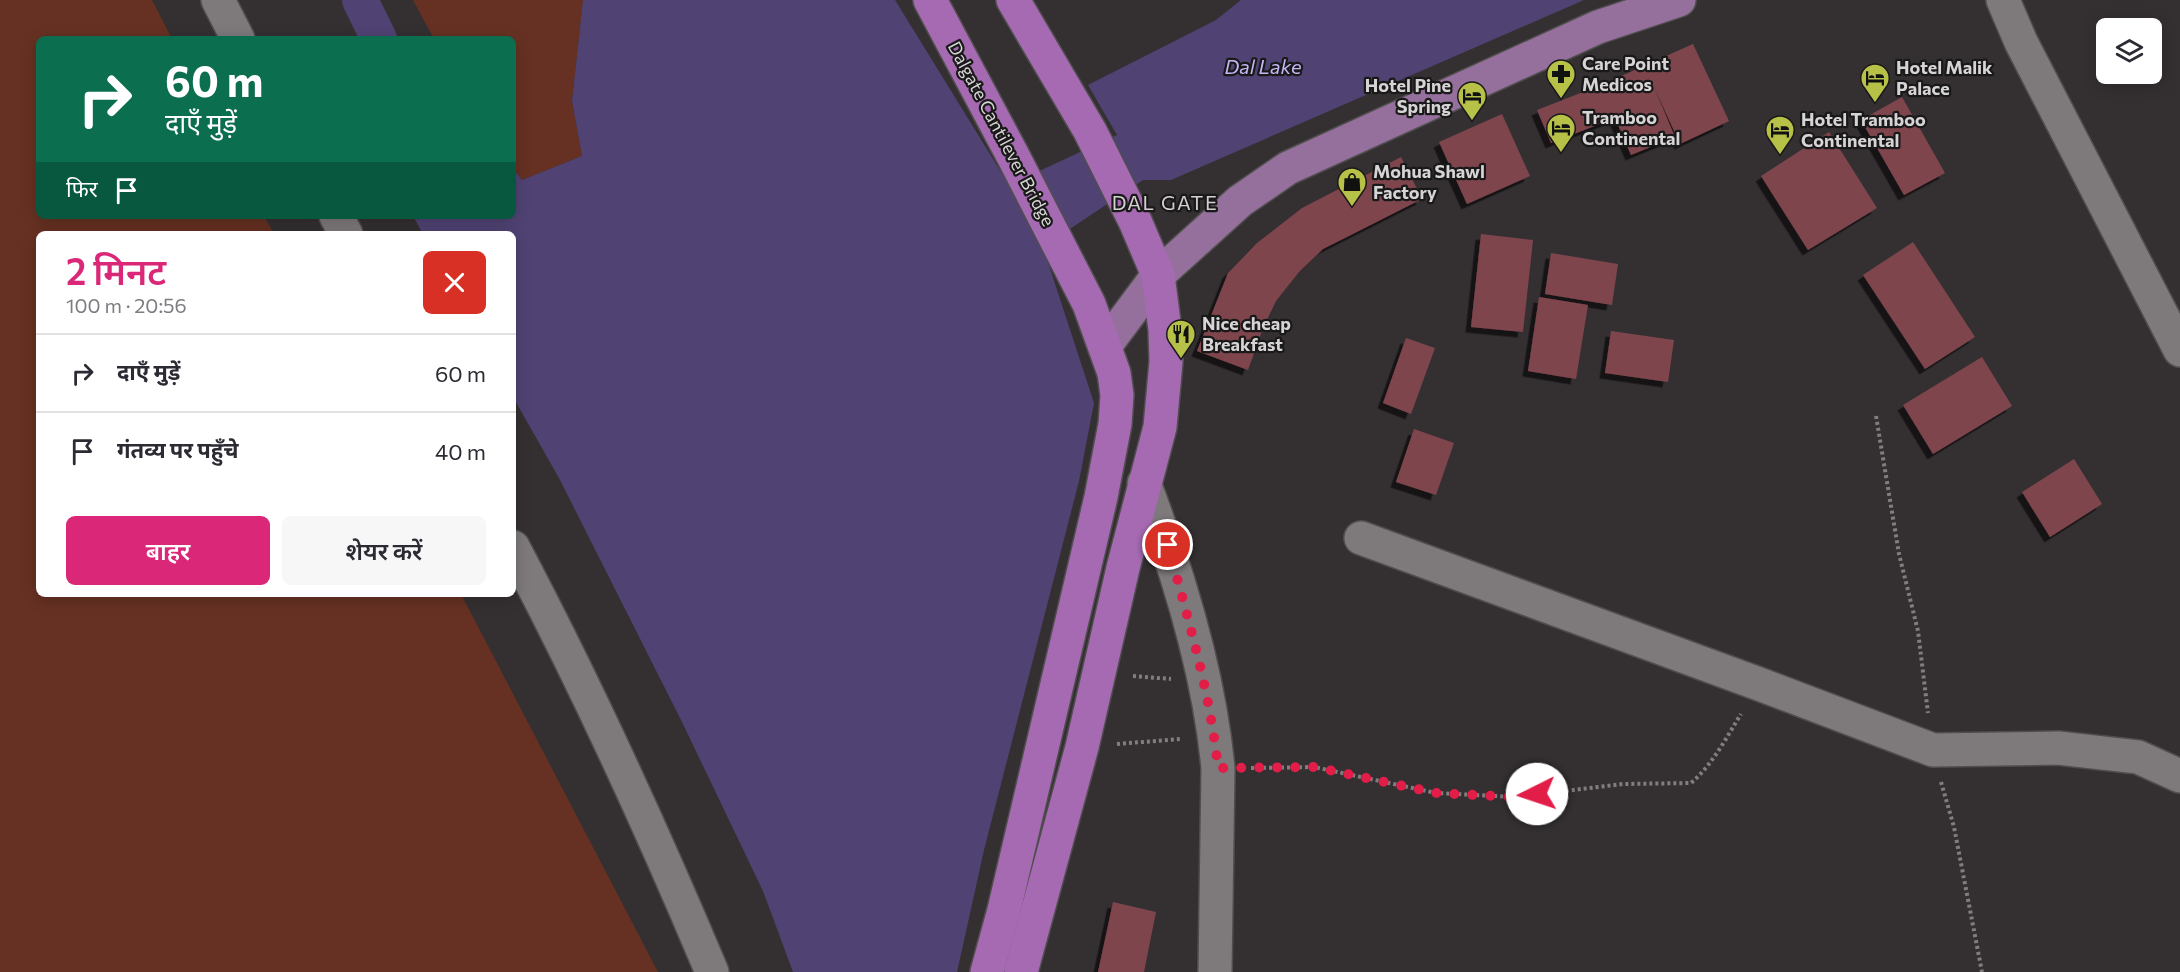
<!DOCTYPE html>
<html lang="hi">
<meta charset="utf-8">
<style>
body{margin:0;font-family:Commissioner,"Noto Sans Devanagari",sans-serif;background:#f7f7f7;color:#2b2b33;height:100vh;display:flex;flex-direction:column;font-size:22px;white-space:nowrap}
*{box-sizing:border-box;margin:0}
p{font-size:20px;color:#7c7c81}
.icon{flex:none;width:33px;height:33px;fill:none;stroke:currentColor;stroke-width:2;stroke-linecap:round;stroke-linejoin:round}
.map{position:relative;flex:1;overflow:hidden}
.panel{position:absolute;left:36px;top:231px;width:480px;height:366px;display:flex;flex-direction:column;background:#fff;border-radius:9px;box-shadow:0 3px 15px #0003}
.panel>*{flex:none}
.banner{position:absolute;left:36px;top:36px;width:480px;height:183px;border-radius:9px;box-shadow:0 3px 15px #0003;background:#0b6e4f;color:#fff;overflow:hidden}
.fabs{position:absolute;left:2096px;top:18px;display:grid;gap:12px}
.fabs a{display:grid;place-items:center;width:66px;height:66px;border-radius:9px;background:#fff;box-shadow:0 3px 15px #0003;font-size:30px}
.pin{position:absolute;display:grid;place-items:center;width:51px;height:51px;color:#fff;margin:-26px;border:3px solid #fff;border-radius:50%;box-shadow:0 2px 6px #0007}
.me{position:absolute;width:66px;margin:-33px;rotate:266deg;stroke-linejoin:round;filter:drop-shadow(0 0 4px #0008)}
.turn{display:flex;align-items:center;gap:21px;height:126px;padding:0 30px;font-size:27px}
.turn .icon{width:78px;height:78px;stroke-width:2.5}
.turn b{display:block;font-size:42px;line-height:51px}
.then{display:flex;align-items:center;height:57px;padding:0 30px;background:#0003;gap:12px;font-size:22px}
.round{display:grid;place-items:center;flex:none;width:63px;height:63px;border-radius:9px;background:#f7f7f7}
.headline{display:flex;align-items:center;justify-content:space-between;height:102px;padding:0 30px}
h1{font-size:36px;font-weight:600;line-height:45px;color:#db2777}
.action{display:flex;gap:12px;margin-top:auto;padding:12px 30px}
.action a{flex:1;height:69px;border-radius:9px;background:#db2777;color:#fff;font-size:24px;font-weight:600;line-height:69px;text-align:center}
.action a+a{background:#f7f7f7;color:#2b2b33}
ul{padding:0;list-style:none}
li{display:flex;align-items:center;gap:18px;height:78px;padding:0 30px;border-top:2px solid #e1e1e2}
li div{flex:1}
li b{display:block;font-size:22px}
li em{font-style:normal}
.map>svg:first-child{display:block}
.green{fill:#663122}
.water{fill:#504374}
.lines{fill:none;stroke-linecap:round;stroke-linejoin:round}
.canal{stroke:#504374;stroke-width:36}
.building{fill:#7f454d;filter:url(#shadow)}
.minor-casing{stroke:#504d4f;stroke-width:36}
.major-casing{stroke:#504d4f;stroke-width:36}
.highway-casing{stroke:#504d4f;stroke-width:36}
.path{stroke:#827e80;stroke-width:4;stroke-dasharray:3 3;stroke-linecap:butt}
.minor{stroke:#7e797b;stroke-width:33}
.major{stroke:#96709c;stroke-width:33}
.highway{stroke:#a66ab2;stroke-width:33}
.route{stroke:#e11d48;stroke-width:10;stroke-dasharray:0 18}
.labels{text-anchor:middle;stroke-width:4.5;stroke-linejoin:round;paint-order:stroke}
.poi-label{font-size:18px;font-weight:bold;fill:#d7d4d6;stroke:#1a1919;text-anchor:start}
.street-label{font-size:18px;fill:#d7d4d6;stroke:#1a1919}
.water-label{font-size:20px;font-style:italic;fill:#c5b6f5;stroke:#1a1919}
.neighbourhood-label{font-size:20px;letter-spacing:1.5px;fill:#d4cfd1;stroke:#1a1919}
</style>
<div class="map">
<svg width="2180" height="972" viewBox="0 0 2180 972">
<defs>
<filter id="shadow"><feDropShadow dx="-5.5" dy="5.5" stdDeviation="0" flood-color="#0009"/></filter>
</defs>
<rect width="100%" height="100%" fill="#343032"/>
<g class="green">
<polygon points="0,0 152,0 172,39 39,39 39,216 264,216 274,234 39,234 39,594 461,594 658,972 0,972"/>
<polygon points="413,0 583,0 572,101 582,156 522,180 513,168 513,39 434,39"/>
</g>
<polygon class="water" points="583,0 895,0 1009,185 1117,135 1088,85 1216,20 1241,0 1584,0 1171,180 1143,180 1043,247 1094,403 1079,481 984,850 957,972 793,972 763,891 682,722 559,478 513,397 513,234 423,234 413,216 513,216 513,168 522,180 582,156 572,101"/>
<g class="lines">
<polyline class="canal" points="360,0 379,39"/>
</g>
<g class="building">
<polygon points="1693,44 1729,121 1680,144 1654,87 1675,137 1631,155 1615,118 1551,143 1537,110 1601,85"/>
<polygon points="1902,97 1945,173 1904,195 1861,120"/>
<polygon points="1502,114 1530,176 1467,204 1439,142"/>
<polygon points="1829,132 1877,208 1808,250 1761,176"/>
<polygon points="1401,157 1422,199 1323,249 1299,272 1276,301 1263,328 1248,370 1197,351 1228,273 1257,243 1302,208"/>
<polygon points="1481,234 1533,240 1523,332 1471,327"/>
<polygon points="1913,242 1975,337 1925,369 1863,275"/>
<polygon points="1551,253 1618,264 1612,305 1545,294"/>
<polygon points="1539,297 1588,305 1576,379 1528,371"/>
<polygon points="1611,331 1674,340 1668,382 1605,373"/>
<polygon points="1406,338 1435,348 1411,414 1383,403"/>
<polygon points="1982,357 2012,406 1933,454 1903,405"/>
<polygon points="1414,429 1454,443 1436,495 1396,482"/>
<polygon points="2074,459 2102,504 2050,537 2022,492"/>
<polygon points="1113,902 1156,912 1144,972 1098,972"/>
</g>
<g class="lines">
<g class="minor-casing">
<g id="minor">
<polyline points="218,0 238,39"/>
<polyline points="2003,0 2021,42 2180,350"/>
<polyline points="336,216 346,234"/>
<path d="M 1144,483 C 1178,572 1209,672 1218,768 L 1215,972"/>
<polyline points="1361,538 1759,684 1933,750 2058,748 2138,757 2180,776"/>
<path d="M 513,547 C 586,685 651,827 712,972"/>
</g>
</g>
<g class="major-casing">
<polyline id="major" points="1105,346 1158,275 1240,201 1288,168 1598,27 1679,0"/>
</g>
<g class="highway-casing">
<g id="highway">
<polyline points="930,0 1013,156 1089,304 1114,373 1117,395 1115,424 1101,497 1004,910 987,972"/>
<polyline points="1013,0 1090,131 1135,221 1158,275 1165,330 1166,362 1160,427 1123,568 1082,747 1021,972"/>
</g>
</g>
<g class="path">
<polyline points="1876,416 1899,554 1918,631 1928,713"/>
<polyline points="1133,676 1171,679"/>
<polyline points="1117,744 1181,739"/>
<path d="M 1251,768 L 1314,767 L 1436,793 L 1515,797 L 1623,784 L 1691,783 C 1713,764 1726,738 1741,714"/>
<polyline points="1941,782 1954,827 1982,972"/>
</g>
<use href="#minor" class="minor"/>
<use href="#major" class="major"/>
<use href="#highway" class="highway"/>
</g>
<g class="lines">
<path class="route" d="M 1168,545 C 1188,619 1210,692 1218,768 L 1314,767 L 1436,793 L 1515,797 L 1537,794"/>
</g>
<defs>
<g id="pharmacy-pin" transform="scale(1.5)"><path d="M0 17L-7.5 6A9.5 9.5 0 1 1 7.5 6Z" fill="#b7c148" stroke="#1a1919"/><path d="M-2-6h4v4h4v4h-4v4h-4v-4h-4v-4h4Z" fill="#111"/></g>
<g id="hotel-pin" transform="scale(1.5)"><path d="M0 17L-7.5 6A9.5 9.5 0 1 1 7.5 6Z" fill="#b7c148" stroke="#1a1919"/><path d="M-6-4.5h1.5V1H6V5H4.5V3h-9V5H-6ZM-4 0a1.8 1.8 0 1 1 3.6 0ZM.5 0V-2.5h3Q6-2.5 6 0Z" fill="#111"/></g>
<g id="shop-pin" transform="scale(1.5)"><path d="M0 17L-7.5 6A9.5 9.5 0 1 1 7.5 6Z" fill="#b7c148" stroke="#1a1919"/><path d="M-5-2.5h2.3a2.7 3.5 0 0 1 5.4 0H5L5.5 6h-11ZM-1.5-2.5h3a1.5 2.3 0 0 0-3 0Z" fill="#111"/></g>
<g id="restaurant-pin" transform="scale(1.5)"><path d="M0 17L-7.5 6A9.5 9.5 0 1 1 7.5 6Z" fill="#b7c148" stroke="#1a1919"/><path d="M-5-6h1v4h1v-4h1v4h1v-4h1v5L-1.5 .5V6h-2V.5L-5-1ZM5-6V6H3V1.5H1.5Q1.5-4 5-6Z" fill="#111"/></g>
</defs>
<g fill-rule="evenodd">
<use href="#pharmacy-pin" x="1561" y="74"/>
<use href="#hotel-pin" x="1875" y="78"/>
<use href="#hotel-pin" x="1472" y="96"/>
<use href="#hotel-pin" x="1561" y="128"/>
<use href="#hotel-pin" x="1780" y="130"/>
<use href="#shop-pin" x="1352" y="182"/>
<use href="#restaurant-pin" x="1181" y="334"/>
</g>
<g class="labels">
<g class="poi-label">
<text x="1582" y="70">Care Point<tspan x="1582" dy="21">Medicos</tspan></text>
<text x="1896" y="74">Hotel Malik<tspan x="1896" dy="21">Palace</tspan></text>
<text x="1451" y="92" text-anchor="end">Hotel Pine<tspan x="1451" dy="21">Spring</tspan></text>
<text x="1582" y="124">Tramboo<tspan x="1582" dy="21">Continental</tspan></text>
<text x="1801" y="126">Hotel Tramboo<tspan x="1801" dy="21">Continental</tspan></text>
<text x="1373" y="178">Mohua Shawl<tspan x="1373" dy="21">Factory</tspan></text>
<text x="1202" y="330">Nice cheap<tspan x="1202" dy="21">Breakfast</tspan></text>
</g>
<g class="street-label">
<text transform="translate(1001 134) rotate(62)" y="6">Dalgate Cantilever Bridge</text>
</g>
<g class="water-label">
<text x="1263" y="74">Dal Lake</text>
</g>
<g class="neighbourhood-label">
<text x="1165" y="210">DAL GATE</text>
</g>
</g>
</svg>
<div class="fabs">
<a><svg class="icon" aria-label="layers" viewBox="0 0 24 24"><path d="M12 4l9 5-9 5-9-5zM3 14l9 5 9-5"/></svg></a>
</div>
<div class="pin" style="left:1168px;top:545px;background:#d93025"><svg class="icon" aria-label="arrive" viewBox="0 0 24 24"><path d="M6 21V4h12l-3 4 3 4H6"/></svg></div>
<svg class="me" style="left:1537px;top:794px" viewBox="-20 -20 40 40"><circle r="19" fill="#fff"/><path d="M0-13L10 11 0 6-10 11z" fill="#e11d48"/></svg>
<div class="banner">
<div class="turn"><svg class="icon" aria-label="right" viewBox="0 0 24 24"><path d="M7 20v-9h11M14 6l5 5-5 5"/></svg><div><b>60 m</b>दाएँ मुड़ें</div></div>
<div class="then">फिर<svg class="icon" aria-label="arrive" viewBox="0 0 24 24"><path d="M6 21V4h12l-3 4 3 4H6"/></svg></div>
</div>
<section class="panel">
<div class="headline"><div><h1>2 मिनट</h1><p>100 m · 20:56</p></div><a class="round" style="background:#d93025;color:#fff"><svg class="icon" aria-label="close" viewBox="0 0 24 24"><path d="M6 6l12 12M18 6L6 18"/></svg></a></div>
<ul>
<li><svg class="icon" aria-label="right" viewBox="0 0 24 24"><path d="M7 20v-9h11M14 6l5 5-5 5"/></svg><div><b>दाएँ मुड़ें</b></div><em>60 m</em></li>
<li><svg class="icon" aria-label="arrive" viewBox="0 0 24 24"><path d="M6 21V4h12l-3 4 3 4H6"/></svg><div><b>गंतव्य पर पहुँचे</b></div><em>40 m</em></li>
</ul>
<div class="action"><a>बाहर</a><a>शेयर करें</a></div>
</section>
</div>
